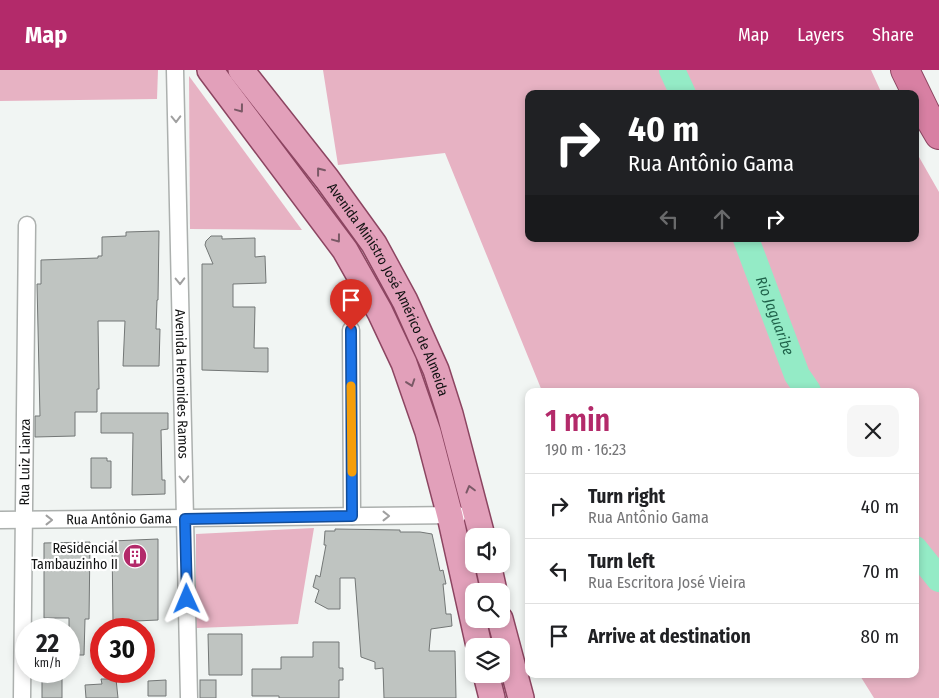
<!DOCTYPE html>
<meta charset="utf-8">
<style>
body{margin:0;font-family:"Fira Sans Condensed",sans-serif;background:#f6f6f6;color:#202124;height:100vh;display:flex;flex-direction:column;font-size:19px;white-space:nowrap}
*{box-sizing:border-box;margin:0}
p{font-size:16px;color:#757577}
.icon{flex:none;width:28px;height:28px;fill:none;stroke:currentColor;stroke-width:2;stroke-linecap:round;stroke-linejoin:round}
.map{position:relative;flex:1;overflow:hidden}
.side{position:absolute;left:525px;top:318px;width:394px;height:290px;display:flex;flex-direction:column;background:#fff;border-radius:10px;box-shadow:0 2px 8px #0003}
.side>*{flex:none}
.hud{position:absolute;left:525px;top:20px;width:394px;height:152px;border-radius:10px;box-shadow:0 2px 8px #0003;background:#202124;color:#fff;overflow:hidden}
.tools{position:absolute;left:465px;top:458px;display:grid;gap:10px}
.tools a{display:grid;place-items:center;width:45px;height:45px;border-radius:10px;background:#fff;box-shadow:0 2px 8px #0003;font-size:25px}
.speed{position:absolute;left:15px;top:548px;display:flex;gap:10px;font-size:25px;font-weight:700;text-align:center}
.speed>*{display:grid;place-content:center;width:65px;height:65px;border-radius:50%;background:#fff;box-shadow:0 2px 8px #0003;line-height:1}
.speed small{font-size:12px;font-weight:400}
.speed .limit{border:8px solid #d22;background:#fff;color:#111}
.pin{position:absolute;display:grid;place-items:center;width:42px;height:42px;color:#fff;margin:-51px -21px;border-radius:50% 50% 50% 0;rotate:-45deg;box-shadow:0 0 5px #0007}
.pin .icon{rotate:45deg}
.me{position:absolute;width:55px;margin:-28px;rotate:359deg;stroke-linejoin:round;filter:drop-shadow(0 0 4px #0008)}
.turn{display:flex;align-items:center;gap:18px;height:105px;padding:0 20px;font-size:22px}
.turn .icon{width:65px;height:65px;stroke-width:2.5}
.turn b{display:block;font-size:35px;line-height:42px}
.lanes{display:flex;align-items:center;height:48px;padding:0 20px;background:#0003;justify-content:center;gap:25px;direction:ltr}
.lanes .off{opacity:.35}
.round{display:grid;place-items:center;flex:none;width:52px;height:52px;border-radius:10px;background:#f6f6f6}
.head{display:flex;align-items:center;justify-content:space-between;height:85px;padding:0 20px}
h1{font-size:30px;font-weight:600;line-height:38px;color:#b32a6a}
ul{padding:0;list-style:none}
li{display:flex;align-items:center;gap:15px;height:65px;padding:0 20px;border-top:1px solid #e0e0e0}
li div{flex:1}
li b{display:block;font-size:19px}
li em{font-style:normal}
header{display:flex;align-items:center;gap:30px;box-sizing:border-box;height:70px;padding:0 25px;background:#b32a6a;color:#fff}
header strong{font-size:24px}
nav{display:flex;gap:28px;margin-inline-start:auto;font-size:18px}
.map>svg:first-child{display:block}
.green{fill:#e7b2c3}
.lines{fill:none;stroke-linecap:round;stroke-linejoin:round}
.river{stroke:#94ebc6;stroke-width:26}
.building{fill:#bfc4c1;stroke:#737776}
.minor-casing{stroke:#acb0ae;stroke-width:19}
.primary-casing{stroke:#8c4561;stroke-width:28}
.trunk-casing{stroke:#8c4561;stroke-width:30}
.minor{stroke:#fff;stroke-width:16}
.primary{stroke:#e2a0ba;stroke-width:25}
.trunk{stroke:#d880a3;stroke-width:28}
.oneway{stroke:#7a5966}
.oneway2{stroke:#a0a0a0}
.route-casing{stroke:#114b97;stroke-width:12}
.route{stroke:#1a73e8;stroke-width:9}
.slow{stroke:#f59e0b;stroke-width:9}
.labels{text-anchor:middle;stroke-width:4.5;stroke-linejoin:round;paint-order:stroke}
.street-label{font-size:14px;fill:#111212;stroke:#fff}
.poi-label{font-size:14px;fill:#111212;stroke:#fff;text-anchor:end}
.water-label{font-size:15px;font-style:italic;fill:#1e6149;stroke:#fff}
</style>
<header>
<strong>Map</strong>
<nav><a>Map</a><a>Layers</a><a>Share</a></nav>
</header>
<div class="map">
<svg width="939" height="628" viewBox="0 0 939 628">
<rect width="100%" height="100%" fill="#f1f5f3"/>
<g class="green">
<polygon points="0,0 158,0 157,29 0,31"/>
<polygon points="323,0 871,0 882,24 529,24 529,169 915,169 915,80 939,122 939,628 874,628 859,604 915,604 915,321 542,321 445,83 338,95"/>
<polygon points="189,6 302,160 190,159"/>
<polygon points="314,458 298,554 196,558 196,464"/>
</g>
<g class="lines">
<g class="river">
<polyline points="672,0 683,24"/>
<path id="s1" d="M 746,169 L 797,305 L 808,321"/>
<polyline points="915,479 939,509"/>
</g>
</g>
<g class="building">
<polygon points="159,161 158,230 157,230 156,259 160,259 159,296 123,296 125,251 98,251 99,319 97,319 97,342 75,342 75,366 35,367 35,346 40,346 37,214 41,214 41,190 98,188 98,186 102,186 102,167 126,166 126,162"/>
<polygon points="211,166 222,166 222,169 255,168 255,187 265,186 266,213 233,214 233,237 255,237 254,278 268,278 268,302 202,300 202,194 213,194 205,175 206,171"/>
<polygon points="101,343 168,343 168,359 161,360 162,410 165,410 165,424 132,425 133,363 101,363"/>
<polygon points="91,388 107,388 107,391 111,391 111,418 91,418"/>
<polygon points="335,459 400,460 400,462 420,462 432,464 440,501 443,500 446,514 443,514 446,544 451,544 452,556 431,559 429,581 455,581 456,628 384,628 383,598 375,599 375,592 361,587 355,508 340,508 340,539 328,539 315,532 319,520 313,517 316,505 320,507 326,475 324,475 325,461 335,461"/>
<polygon points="158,469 158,550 113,552 112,471"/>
<polygon points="90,472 89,549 85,549 84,585 69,585 69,548 44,548 44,473"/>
<polygon points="208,564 242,564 242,605 209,605"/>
<polygon points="313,572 339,572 339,598 343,598 343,610 339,610 339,628 279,628 279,626 252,626 252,599 281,599 281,587 313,587"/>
<rect x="42" y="601" width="20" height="27"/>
<polygon points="101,609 116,609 118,628 86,628 85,615 102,614"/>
<polygon points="166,610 166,626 148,626 148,611"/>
<rect x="200" y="610" width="16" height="18"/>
</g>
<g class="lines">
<g class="minor-casing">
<g id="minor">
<path id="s2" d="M 175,0 L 189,628"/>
<polyline points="351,260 352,446"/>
<path id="s3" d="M 0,450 L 458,445"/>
<path id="s4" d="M 22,628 L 27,155"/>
</g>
</g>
<g class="primary-casing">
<g id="primary">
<polyline points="210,0 345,180 380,242 404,293 428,362 450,446 479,576"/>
<path id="s5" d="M 241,0 L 327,109 L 374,174 L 405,231 L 436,300 L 450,344 L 482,466"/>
<polyline points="488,494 494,521"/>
<polyline points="500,549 521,628"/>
<polyline points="486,604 492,628"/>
</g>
</g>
<g class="trunk-casing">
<polyline id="trunk" points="905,0 925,41 939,65"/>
</g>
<use href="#minor" class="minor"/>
<use href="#primary" class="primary"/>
<use href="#trunk" class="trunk"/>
</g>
<defs><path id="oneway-chevron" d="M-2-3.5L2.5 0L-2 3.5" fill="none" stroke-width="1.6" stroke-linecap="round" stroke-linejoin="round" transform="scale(1.25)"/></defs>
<g class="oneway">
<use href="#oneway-chevron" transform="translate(240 39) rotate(53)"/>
<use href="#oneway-chevron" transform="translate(320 101) rotate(-128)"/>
<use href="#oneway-chevron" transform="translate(337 169) rotate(53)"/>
<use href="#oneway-chevron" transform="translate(411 313) rotate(71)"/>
<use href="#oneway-chevron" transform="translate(470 419) rotate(-105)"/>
</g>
<g class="oneway2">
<use href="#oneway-chevron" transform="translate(176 49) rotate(89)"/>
<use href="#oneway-chevron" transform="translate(180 211) rotate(89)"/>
<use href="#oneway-chevron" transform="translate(184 409) rotate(89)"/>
<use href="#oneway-chevron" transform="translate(386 446)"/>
<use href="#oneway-chevron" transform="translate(49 450)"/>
</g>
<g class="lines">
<g class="route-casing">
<polyline id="route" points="187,529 185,449 352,446 351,260"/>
</g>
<use href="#route" class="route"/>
<polyline class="slow" points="351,316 352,402"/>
</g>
<defs>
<g id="building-disc" transform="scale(1.25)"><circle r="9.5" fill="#b32a6a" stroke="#fff"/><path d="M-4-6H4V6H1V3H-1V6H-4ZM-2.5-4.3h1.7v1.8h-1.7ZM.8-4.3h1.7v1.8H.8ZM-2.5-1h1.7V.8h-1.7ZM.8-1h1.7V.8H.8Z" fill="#fff"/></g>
</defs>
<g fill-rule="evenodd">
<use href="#building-disc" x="135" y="486"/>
</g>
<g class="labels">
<g class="street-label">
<text dy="5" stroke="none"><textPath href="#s5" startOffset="266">Avenida Ministro José Américo de Almeida</textPath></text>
<text dy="5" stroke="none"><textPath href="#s2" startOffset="314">Avenida Heronides Ramos</textPath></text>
<text dy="5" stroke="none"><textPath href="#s4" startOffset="236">Rua Luiz Lianza</textPath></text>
<text dy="5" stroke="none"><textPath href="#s3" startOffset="119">Rua Antônio Gama</textPath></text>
</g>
<g class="poi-label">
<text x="118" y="483">Residencial<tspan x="118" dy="16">Tambauzinho II</tspan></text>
</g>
<g class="water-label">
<text dy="5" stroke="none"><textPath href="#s1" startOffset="82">Rio Jaguaribe</textPath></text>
</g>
</g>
</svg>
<div class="tools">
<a><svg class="icon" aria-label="sound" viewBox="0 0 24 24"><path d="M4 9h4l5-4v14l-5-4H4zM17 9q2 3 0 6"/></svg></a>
<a><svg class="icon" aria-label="search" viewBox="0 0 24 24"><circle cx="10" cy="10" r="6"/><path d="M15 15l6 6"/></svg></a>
<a><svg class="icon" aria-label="layers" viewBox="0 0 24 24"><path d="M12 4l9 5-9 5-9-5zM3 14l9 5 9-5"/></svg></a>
</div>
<div class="speed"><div>22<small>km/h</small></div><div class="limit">30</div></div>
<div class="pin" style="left:351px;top:260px;background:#d93025"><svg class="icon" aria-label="arrive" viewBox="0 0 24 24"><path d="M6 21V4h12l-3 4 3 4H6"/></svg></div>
<svg class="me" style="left:187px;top:529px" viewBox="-20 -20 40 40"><path d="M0-17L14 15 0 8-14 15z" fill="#1a73e8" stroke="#fff" stroke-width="4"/></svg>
<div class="hud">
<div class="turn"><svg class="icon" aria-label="right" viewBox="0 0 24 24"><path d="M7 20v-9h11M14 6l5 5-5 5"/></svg><div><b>40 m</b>Rua Antônio Gama</div></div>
<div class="lanes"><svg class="icon off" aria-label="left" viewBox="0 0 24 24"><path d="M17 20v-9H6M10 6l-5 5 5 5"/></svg><svg class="icon off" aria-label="ahead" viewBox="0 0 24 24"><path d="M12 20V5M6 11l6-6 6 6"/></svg><svg class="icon" aria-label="right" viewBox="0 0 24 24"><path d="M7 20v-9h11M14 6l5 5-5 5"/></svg></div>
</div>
<section class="side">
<div class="head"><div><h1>1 min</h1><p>190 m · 16:23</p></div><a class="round"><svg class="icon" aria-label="close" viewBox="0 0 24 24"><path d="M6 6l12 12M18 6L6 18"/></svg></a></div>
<ul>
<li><svg class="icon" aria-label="right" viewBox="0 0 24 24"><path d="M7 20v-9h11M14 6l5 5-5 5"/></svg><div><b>Turn right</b><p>Rua Antônio Gama</p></div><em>40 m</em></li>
<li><svg class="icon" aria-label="left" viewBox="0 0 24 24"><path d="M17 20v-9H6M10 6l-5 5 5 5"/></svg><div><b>Turn left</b><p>Rua Escritora José Vieira</p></div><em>70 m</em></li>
<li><svg class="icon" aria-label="arrive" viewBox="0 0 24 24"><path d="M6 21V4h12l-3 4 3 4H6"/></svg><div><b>Arrive at destination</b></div><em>80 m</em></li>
</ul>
</section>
</div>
